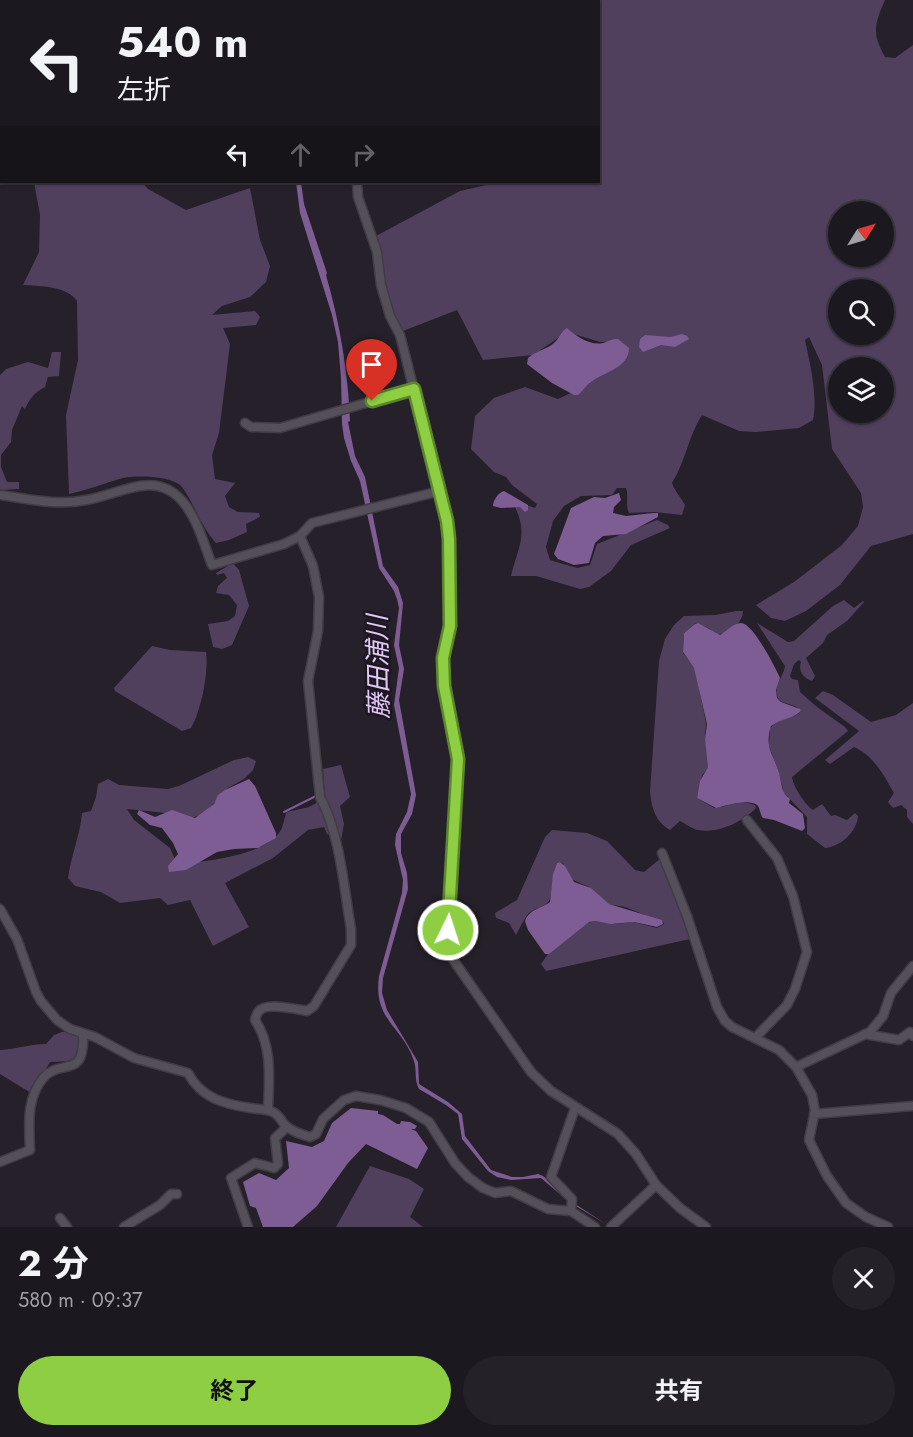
<!DOCTYPE html>
<html lang="ja">
<meta charset="utf-8">
<style>
body{margin:0;font-family:Jost,"Noto Sans JP",sans-serif;background:#252129;color:#f1f3f6;height:100vh;display:flex;flex-direction:column;font-size:22px;white-space:nowrap}
*{box-sizing:border-box;margin:0}
p{font-size:20px;color:#a0a0a5}
.icon{flex:none;width:33px;height:33px;fill:none;stroke:currentColor;stroke-width:2;stroke-linecap:round;stroke-linejoin:round}
.map{position:relative;height:1227px;overflow:hidden}
.drawer{display:flex;flex-direction:column;background:#1c1820;flex:1}
.drawer>*{flex:none}
.guide{position:absolute;left:0px;top:0px;width:600px;height:183px;box-shadow:0 2px 4px #0004,0 0 0 2px #3a373e;background:#1c1820;color:#f1f3f6;overflow:hidden}
.needle{width:39px;rotate:53deg}
.buttons{position:absolute;left:828px;top:201px;display:grid;gap:12px}
.buttons a{display:grid;place-items:center;width:66px;height:66px;border-radius:50%;background:#1c1820;box-shadow:0 2px 4px #0004,0 0 0 2px #3a373e;font-size:30px}
.pin{position:absolute;display:grid;place-items:center;width:51px;height:51px;color:#fff;margin:-62px -26px;border-radius:50% 50% 50% 0;rotate:-45deg;box-shadow:0 0 6px #0007}
.pin .icon{rotate:45deg}
.me{position:absolute;width:66px;margin:-33px;rotate:4deg;stroke-linejoin:round;filter:drop-shadow(0 0 4px #0008)}
.turn{display:flex;align-items:center;gap:21px;height:126px;padding:0 18px;font-size:27px}
.turn .icon{width:78px;height:78px;stroke-width:2.5}
.turn b{display:block;font-size:42px;line-height:51px}
.lanes{display:flex;align-items:center;height:57px;padding:0 18px;background:#0003;justify-content:center;gap:30px;direction:ltr}
.lanes .off{opacity:.35}
.round{display:grid;place-items:center;flex:none;width:63px;height:63px;border-radius:32px;background:#252129}
.headline{display:flex;align-items:center;justify-content:space-between;height:102px;padding:0 18px}
h1{font-size:36px;font-weight:700;line-height:45px}
.button{display:flex;gap:12px;margin-top:auto;padding:12px 18px}
.button a{flex:1;height:69px;border-radius:36px;background:#8ece43;color:#111;font-size:24px;font-weight:700;line-height:69px;text-align:center}
.button a+a{background:#252129;color:#f1f3f6}
.map>svg:first-child{display:block}
.green{fill:#513f5e;fill-rule:evenodd}
.water{fill:#7d5d93}
.lines{fill:none;stroke-linecap:round;stroke-linejoin:round}
.stream{stroke:#7d5d93;stroke-width:2}
.minor-casing{stroke:#413c44;stroke-width:11}
.minor{stroke:#554f5a;stroke-width:8}
.route-casing{stroke:#5c862c;stroke-width:15}
.route{stroke:#8ece43;stroke-width:10}
.labels{text-anchor:middle;stroke-width:5;stroke-linejoin:round;paint-order:stroke}
.water-label{font-size:26px;font-style:italic;fill:#e3c8f8;stroke:#1c1720}
</style>
<div class="map">
<svg width="913" height="1227" viewBox="0 0 913 1227">
<rect width="100%" height="100%" fill="#26202a"/>
<g class="green">
<path d="M 334,0 L 885,0 C 874,25 872,33 885,57 L 895,58 L 913,45 L 913,534 L 871,546 L 840,585 L 806,611 L 785,621 L 771,618 L 756,605 L 794,582 L 842,545 L 858,526 L 863,507 L 861,493 L 832,449 L 822,365 L 809,337 L 805,340 C 810,363 818,397 813,420 L 799,428 L 756,432 L 739,431 L 702,415 C 688,437 686,460 672,483 C 675,492 681,497 685,505 L 682,515 L 654,512 L 629,513 C 625,503 629,497 626,488 L 617,488 L 612,495 L 581,496 L 564,506 L 553,521 L 546,547 L 550,560 L 577,568 L 590,565 L 597,544 L 657,520 L 668,525 L 670,528 L 631,545 L 611,571 L 589,587 L 580,589 L 536,576 L 511,576 C 518,546 529,535 514,505 L 523,504 L 535,508 L 537,504 L 512,485 L 506,477 L 494,472 L 471,449 L 475,416 L 494,398 L 525,387 L 558,399 L 577,390 L 619,341 L 600,342 L 567,332 L 533,355 L 483,360 L 457,310 L 403,331 C 383,300 384,270 376,236 L 460,191 L 499,182 L 598,182 L 598,2 ZM 838,212 L 884,212 L 884,256 L 838,256 ZM 838,290 L 884,290 L 884,334 L 838,334 ZM 838,368 L 884,368 L 884,412 L 838,412 Z"/>
<path d="M 34,182 L 142,182 L 148,189 L 186,210 L 250,188 L 260,240 L 270,266 L 266,282 L 250,297 L 222,306 L 212,315 L 255,311 L 260,317 L 256,325 L 223,328 L 230,344 L 219,433 L 212,455 L 215,479 L 235,483 L 225,496 L 229,507 L 238,512 L 259,513 L 260,517 L 246,524 L 247,532 L 229,540 L 216,543 C 201,527 195,505 182,487 C 173,476 137,475 123,478 C 105,483 88,490 69,494 L 66,415 L 78,360 L 77,301 C 67,286 39,286 23,285 L 39,252 L 40,215 Z"/>
<path d="M 52,352 L 61,352 L 59,376 L 48,377 L 45,387 C 35,392 30,398 25,409 L 22,406 L 12,430 L 11,442 L 1,455 L 1,467 L 7,482 L 19,482 L 19,489 L 0,490 L 0,375 L 6,369 L 28,362 L 48,368 Z"/>
<polygon points="233,563 239,570 249,606 232,645 222,649 213,647 208,624 228,621 235,616 237,605 229,595 216,593 218,586 227,578 224,573 217,575 216,573"/>
<path d="M 844,600 L 854,608 L 863,601 L 864,602 L 847,621 L 827,635 L 823,643 L 806,658 L 815,676 L 812,681 C 803,678 798,671 801,662 L 799,660 L 794,664 L 790,676 L 792,679 L 798,680 L 800,692 L 817,707 L 845,727 L 848,731 L 792,777 C 793,786 805,805 813,810 L 822,804 L 831,816 L 835,815 L 847,820 L 855,813 L 858,816 C 857,832 840,847 825,848 L 807,834 L 807,817 L 784,793 L 778,770 L 769,746 L 770,729 L 775,722 L 798,714 L 801,711 C 795,702 779,706 777,695 C 774,686 784,675 785,666 L 757,623 L 788,642 L 794,641 L 833,606 Z"/>
<path d="M 736,611 L 743,611 C 743,624 727,634 715,635 L 710,629 L 696,623 L 684,633 L 683,653 L 695,669 L 706,723 L 705,736 L 709,766 L 702,776 L 697,798 L 714,808 C 728,807 739,799 755,805 L 756,808 C 743,822 717,834 698,830 C 692,829 686,824 680,821 L 670,830 C 655,821 652,809 650,792 L 659,661 L 665,639 L 674,625 L 684,616 L 716,615 Z"/>
<path d="M 152,646 L 170,650 L 206,652 C 209,672 201,711 191,728 L 182,731 L 115,691 L 114,688 Z"/>
<path d="M 823,691 L 833,695 L 871,722 L 896,715 L 913,703 L 913,824 L 907,817 L 907,810 L 901,805 L 893,808 L 888,802 L 894,793 C 883,774 874,756 854,747 L 830,764 L 825,760 L 859,731 L 815,698 Z"/>
<path d="M 248,757 L 256,761 L 253,770 L 244,779 L 228,788 L 204,814 L 188,819 L 175,814 L 127,809 L 134,820 L 170,848 L 177,864 C 204,862 266,856 281,830 C 284,824 284,817 287,812 L 309,807 L 325,798 L 323,769 L 341,765 L 350,797 L 340,806 L 344,824 L 341,840 L 327,834 L 324,827 L 308,830 L 273,858 L 225,883 L 249,927 L 213,946 L 190,900 L 168,905 L 160,898 L 120,903 L 101,892 L 75,886 L 68,878 C 71,855 80,836 82,813 L 91,811 L 96,797 L 98,784 L 108,779 L 119,785 L 168,789 L 179,786 L 234,760 Z"/>
<path d="M 552,830 L 587,833 L 607,841 L 635,870 L 644,872 L 660,859 L 690,939 L 546,971 L 541,964 L 548,954 L 587,923 L 595,921 L 616,924 L 633,922 L 657,928 L 664,924 L 663,922 L 625,907 L 608,904 L 589,887 L 571,879 L 563,863 L 560,862 L 557,863 C 552,873 552,898 549,901 C 544,908 534,908 528,914 C 525,918 519,929 516,935 L 509,923 L 496,918 L 495,913 L 517,900 L 545,837 Z"/>
<path d="M 62,1032 L 70,1032 L 81,1037 L 81,1049 L 72,1061 L 50,1062 L 31,1093 L 0,1074 L 0,1050 C 16,1049 30,1044 46,1044 L 54,1035 Z"/>
<polygon points="370,1166 409,1179 424,1189 410,1217 423,1227 336,1227"/>
</g>
<g class="water">
<path d="M 296,182 L 301,182 L 304,204 L 327,273 L 326,275 C 340,324 348,372 350,421 L 348,422 L 355,456 L 365,477 L 383,566 L 398,587 L 403,603 L 399,645 L 404,669 L 399,700 L 416,795 L 412,814 L 401,834 L 401,853 L 407,873 L 408,889 L 383,978 L 382,993 L 387,1010 L 418,1062 L 419,1084 L 448,1102 L 462,1114 L 465,1136 L 491,1170 L 512,1177 L 523,1177 L 538,1174 L 543,1176 L 575,1204 L 606,1224 L 569,1202 L 541,1178 L 511,1180 L 497,1177 L 488,1171 L 462,1139 L 458,1114 L 446,1105 L 419,1089 C 414,1080 417,1070 414,1061 C 402,1025 373,1021 379,976 L 402,893 L 403,880 L 395,845 L 396,834 L 407,812 L 411,794 L 394,705 L 399,668 L 394,645 L 399,608 L 397,599 L 394,591 L 379,568 L 360,481 L 351,461 L 344,438 L 342,424 L 341,378 L 338,342 L 332,315 L 300,213 Z"/>
<path d="M 567,328 C 576,336 590,346 603,343 C 609,341 612,339 618,339 L 629,348 C 629,368 604,372 591,382 C 586,385 583,391 578,395 L 574,395 L 552,383 L 527,364 L 528,358 C 537,350 548,349 554,343 C 560,338 561,331 567,328 Z"/>
<polygon points="682,334 687,336 689,339 675,347 661,345 643,352 639,347 640,339 645,335 670,337"/>
<path d="M 504,491 L 528,505 L 528,510 L 525,512 L 520,507 L 501,508 L 493,506 C 493,500 499,492 504,491 Z"/>
<polygon points="619,493 621,500 614,507 613,513 626,516 653,513 658,513 658,517 626,534 603,536 595,543 589,563 574,565 558,559 554,554 571,508 594,497 605,498"/>
<path d="M 698,623 L 720,635 C 726,632 733,623 741,623 C 753,623 775,667 780,678 L 776,690 L 777,698 L 781,702 L 800,709 L 801,711 C 792,719 780,719 771,726 C 764,748 774,755 779,773 C 782,784 781,793 790,799 L 789,803 L 803,814 L 805,828 L 802,831 L 774,820 L 763,818 C 760,815 760,807 757,805 C 749,798 724,806 716,808 L 697,798 L 700,781 L 708,767 L 705,739 L 707,724 L 694,668 L 683,652 L 684,633 L 695,624 Z"/>
<polygon points="249,779 255,786 276,833 276,838 258,848 234,849 217,852 186,870 169,872 168,866 178,854 173,843 162,828 150,825 137,814 139,810 155,817 172,810 195,818 214,804 218,795 225,790"/>
<path d="M 560,862 L 565,866 L 574,882 L 591,888 L 609,904 L 662,920 L 663,924 L 657,927 L 634,922 L 611,924 L 595,921 L 589,922 L 549,954 L 545,954 L 528,930 L 525,921 C 529,909 541,909 550,902 L 553,874 L 557,863 Z"/>
<polygon points="351,1108 378,1111 378,1114 383,1115 397,1124 400,1124 401,1121 410,1122 417,1126 415,1129 411,1129 416,1131 428,1148 417,1169 366,1144 348,1163 317,1206 293,1227 263,1227 256,1208 250,1206 243,1182 259,1173 276,1180 289,1168 286,1141 312,1147 324,1141 332,1123"/>
</g>
<g class="lines">
<polyline class="stream" points="284,812 316,796"/>
<g class="minor-casing">
<g id="minor">
<polyline points="277,0 278,2"/>
<polyline points="412,0 413,2"/>
<polyline points="357,182 358,197 377,252 381,285 390,316 400,335 447,521 450,626 443,659 444,686 458,759 448,930 452,958 531,1072 551,1091 618,1134 636,1154 656,1185 680,1208 706,1227"/>
<polyline points="245,423 251,427 280,428 414,389"/>
<path d="M 0,495 C 29,499 57,506 86,500 C 104,497 121,489 140,486 C 187,478 199,531 212,565 L 284,544 L 300,536 L 312,523 L 440,491"/>
<polyline points="747,820 777,858 793,896 807,952 795,989 787,1005 756,1037"/>
<polyline points="662,853 687,916 717,1007 725,1021 732,1027 779,1050 796,1067 812,1095 815,1111 809,1140 827,1176 846,1203 866,1217 888,1227"/>
<path d="M 0,909 L 17,939 L 36,992 L 41,1001 L 57,1020 L 70,1029 L 95,1037 L 134,1058 L 188,1073 C 201,1098 224,1104 250,1108 C 257,1109 266,1109 273,1112 C 279,1115 281,1121 285,1125 C 292,1132 301,1134 310,1137 L 316,1134 L 323,1119 L 344,1100 L 356,1096 L 380,1100 L 406,1108 L 429,1122 L 455,1163 L 468,1177 L 483,1188 L 495,1193 L 511,1191 L 548,1209 L 571,1211 L 595,1227"/>
<polyline points="865,1034 899,1040 910,1032 913,1036"/>
<polyline points="796,1067 870,1032 883,1016 891,993 913,966"/>
<path d="M 268,1110 C 269,1079 273,1047 255,1020 C 256,1017 257,1013 259,1011 C 266,1002 296,1009 307,1011 L 314,1006 L 351,945 L 351,929 C 344,889 340,833 320,797 L 308,681 L 318,631 L 319,597 L 313,566 L 300,536"/>
<polyline points="814,1114 913,1106"/>
<path d="M 0,1162 L 30,1150 C 29,1124 26,1098 44,1077 C 62,1058 85,1080 83,1034"/>
<polyline points="571,1211 572,1199 551,1177 575,1108"/>
<polyline points="60,1218 67,1227"/>
<polyline points="124,1227 160,1205 171,1194 177,1194"/>
<polyline points="248,1227 231,1178 255,1163 274,1168 278,1164 275,1138 287,1127"/>
<polyline points="611,1227 656,1185"/>
</g>
</g>
<use href="#minor" class="minor"/>
</g>
<g class="lines">
<g class="route-casing">
<polyline id="route" points="372,401 414,389 447,521 449,539 450,626 443,658 444,686 458,759 448,930"/>
</g>
<use href="#route" class="route"/>
</g>
<g class="labels">
<g class="water-label">
<text transform="translate(378 667) rotate(-91)" y="9">藤田浦川</text>
</g>
</g>
</svg>
<div class="buttons">
<a><svg class="needle" viewBox="-14 -14 28 28"><path d="M0-13l5 13h-10z" fill="#e53935"/><path d="M0 13l5-13h-10z" fill="#a0a0a5"/></svg></a>
<a><svg class="icon" aria-label="search" viewBox="0 0 24 24"><circle cx="10" cy="10" r="6"/><path d="M15 15l6 6"/></svg></a>
<a><svg class="icon" aria-label="layers" viewBox="0 0 24 24"><path d="M12 4l9 5-9 5-9-5zM3 14l9 5 9-5"/></svg></a>
</div>
<div class="pin" style="left:372px;top:401px;background:#d93025"><svg class="icon" aria-label="arrive" viewBox="0 0 24 24"><path d="M6 21V4h12l-3 4 3 4H6"/></svg></div>
<svg class="me" style="left:448px;top:930px" viewBox="-20 -20 40 40"><circle r="17" fill="#8ece43" stroke="#fff" stroke-width="3"/><path d="M0-11L8 9 0 5-8 9z" fill="#fff"/></svg>
<div class="guide">
<div class="turn"><svg class="icon" aria-label="left" viewBox="0 0 24 24"><path d="M17 20v-9H6M10 6l-5 5 5 5"/></svg><div><b>540 m</b>左折</div></div>
<div class="lanes"><svg class="icon" aria-label="left" viewBox="0 0 24 24"><path d="M17 20v-9H6M10 6l-5 5 5 5"/></svg><svg class="icon off" aria-label="ahead" viewBox="0 0 24 24"><path d="M12 20V5M6 11l6-6 6 6"/></svg><svg class="icon off" aria-label="right" viewBox="0 0 24 24"><path d="M7 20v-9h11M14 6l5 5-5 5"/></svg></div>
</div>
</div>
<section class="drawer">
<div class="headline"><div><h1>2 分</h1><p>580 m · 09:37</p></div><a class="round"><svg class="icon" aria-label="close" viewBox="0 0 24 24"><path d="M6 6l12 12M18 6L6 18"/></svg></a></div>
<div class="button"><a>終了</a><a>共有</a></div>
</section>
